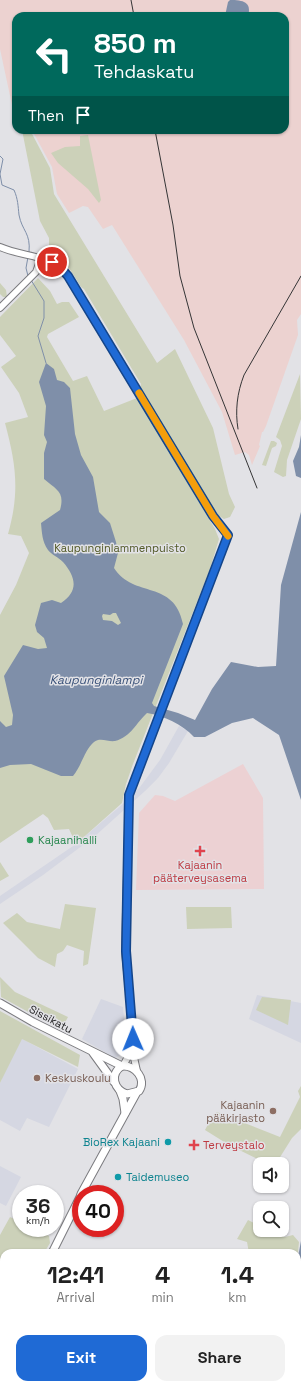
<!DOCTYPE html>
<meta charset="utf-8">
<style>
body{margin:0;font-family:"Space Grotesk",sans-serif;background:#f2f2f2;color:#222;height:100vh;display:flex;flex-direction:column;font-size:15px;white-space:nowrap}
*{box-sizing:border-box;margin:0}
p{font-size:13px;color:#767676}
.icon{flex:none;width:22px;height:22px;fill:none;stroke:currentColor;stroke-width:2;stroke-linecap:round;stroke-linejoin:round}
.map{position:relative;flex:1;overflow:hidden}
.panel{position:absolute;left:0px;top:1249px;width:301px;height:140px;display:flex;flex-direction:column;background:#fff;border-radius:12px 12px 0 0;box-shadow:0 1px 3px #0004}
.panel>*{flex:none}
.top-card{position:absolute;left:12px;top:12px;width:277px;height:122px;border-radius:12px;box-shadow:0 1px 3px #0004;background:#00695c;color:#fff;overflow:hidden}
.controls{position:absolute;left:253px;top:1157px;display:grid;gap:8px}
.controls a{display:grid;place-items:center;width:36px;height:36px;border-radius:8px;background:#fff;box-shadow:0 1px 3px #0004;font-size:20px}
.speed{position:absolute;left:12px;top:1185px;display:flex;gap:8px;font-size:20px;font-weight:700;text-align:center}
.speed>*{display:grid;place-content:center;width:52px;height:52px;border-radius:50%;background:#fff;box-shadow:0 1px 3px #0004;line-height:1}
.speed small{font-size:10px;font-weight:400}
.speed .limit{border:6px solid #d22;background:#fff;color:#111}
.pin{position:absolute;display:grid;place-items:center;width:34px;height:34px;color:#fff;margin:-17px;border:2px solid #fff;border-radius:50%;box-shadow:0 1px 4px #0007}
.me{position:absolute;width:44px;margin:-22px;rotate:359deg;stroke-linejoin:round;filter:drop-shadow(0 0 3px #0008)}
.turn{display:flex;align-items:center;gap:14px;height:84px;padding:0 16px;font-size:18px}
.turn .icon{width:52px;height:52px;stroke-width:2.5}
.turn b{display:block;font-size:28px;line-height:34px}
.then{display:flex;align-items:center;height:38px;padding:0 16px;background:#0003;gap:8px;font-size:15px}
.eta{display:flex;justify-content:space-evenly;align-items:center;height:68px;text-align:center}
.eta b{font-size:24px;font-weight:700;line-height:28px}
.primary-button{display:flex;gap:8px;margin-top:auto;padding:8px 16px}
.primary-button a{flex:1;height:46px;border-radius:12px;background:#1f6ad5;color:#fff;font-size:16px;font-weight:700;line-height:46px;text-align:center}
.primary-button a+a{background:#f2f2f2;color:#222}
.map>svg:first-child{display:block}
.built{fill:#d5d7e2}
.industrial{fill:#ecd2d0}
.medical{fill:#ecd1d3}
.green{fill:#ccd1b9}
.water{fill:#7f8fa9;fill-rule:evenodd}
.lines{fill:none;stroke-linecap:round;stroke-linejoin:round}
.stream{stroke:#7f8fa9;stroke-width:1}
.secondary-casing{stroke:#7b7b7f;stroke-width:8}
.primary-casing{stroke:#7b7b7f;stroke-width:9}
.secondary{stroke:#fff;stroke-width:6}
.primary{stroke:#fff;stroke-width:7}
.rail{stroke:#353536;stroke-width:1}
.route-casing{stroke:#14458a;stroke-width:10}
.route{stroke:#1f6ad5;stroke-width:7}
.slow{stroke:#f59e0b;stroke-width:7}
.leisure-dot{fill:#2e9e5b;stroke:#e2e2e6;stroke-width:1.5}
.health-dot{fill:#e0444e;stroke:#e2e2e6;stroke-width:1.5}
.education-dot{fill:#8d6e63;stroke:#e2e2e6;stroke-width:1.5}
.culture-dot{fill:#0f9aa8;stroke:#e2e2e6;stroke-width:1.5}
.labels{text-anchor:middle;stroke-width:3;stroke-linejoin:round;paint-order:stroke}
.park-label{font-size:11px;fill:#525a28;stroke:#e2e2e6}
.leisure-label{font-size:11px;fill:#27864d;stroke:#e2e2e6;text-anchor:start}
.health-label{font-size:11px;fill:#be3a42;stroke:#e2e2e6}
.street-label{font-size:11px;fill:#1a1a1b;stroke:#e2e2e6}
.education-label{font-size:11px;fill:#785e54;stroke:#e2e2e6;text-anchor:start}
.culture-label{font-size:11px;fill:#0d838f;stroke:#e2e2e6;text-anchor:end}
.water-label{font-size:12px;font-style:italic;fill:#374f77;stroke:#e2e2e6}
</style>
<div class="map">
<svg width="301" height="1389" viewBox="0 0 301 1389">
<rect width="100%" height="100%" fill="#e2e2e6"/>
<g class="built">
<polygon points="179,726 188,731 169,763 158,778 145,791 95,836 43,875 0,904 0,896 76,844 124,803 140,787 160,760"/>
<polygon points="257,995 301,1003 301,1043 249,1019"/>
<polygon points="101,999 123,1007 126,1040 121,1055 115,1058 82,1039"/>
<polygon points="0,1027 78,1069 49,1127 27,1118 20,1131 0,1120 0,1083 2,1079 0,1077"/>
<polygon points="0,1166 21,1177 6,1206 0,1203"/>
</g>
<polygon class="industrial" points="0,0 301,0 301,314 297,320 298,335 266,426 263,432 262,432 259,445 260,446 252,465 249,455 245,452 235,455 222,412 184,340 112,225 103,229 88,207 83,206 69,213 57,194 52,167 32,130 285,130 285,16 16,16 16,105 12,105 0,49"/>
<polygon class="medical" points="243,764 263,798 264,889 136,890 139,813 155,795 163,796 175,801"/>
<g class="green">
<polygon points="22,130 30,130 50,168 54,194 157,363 175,349 213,428 229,494 235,507 230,517 224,519 216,514 144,395 140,388 141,384 84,289 81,287 69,268 49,251 49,238 40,221"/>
<polygon points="88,135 101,200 99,203 88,189 58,163 51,153 65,147 80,146 80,136"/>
<path d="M 38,278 L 50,291 L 57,304 L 62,302 L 69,302 L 79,317 L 48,334 L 47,337 L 73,381 L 87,376 L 104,411 L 137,398 L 215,529 L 219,539 L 210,569 L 133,764 L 126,784 L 122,803 L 76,844 L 69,829 L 54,830 L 48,818 L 43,814 L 0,843 L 0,615 L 16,585 L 29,553 L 21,536 L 8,534 C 20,492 16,464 5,423 L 28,417 L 19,393 L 1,367 L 16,356 L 0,335 L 0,317 Z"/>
<polygon points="0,283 6,290 7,297 3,297 0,294"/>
<polygon points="300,374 301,419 287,460 286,476 283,477 274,472 282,446 280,440 276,437"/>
<polygon points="271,441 274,441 277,443 276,446 272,448 266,466 262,465"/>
<polygon points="0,862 9,876 0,881"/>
<polygon points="65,904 96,908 88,964 83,966 84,951 67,945 63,951 57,954 55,967 38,958 3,923 17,913 27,922 60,929"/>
<polygon points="186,907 231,907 232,928 187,929"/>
<polygon points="0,977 15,992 68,1017 61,1030 1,997"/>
<polygon points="262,997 291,1000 288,1025 256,1010"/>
<polygon points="0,1011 80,1055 78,1067 22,1039 0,1083"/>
<polygon points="301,1086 301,1129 292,1138 277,1162 268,1164 229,1145 205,1130 213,1115 217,1112 280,1137 300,1097 298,1091"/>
<polygon points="10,1217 21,1222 21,1228 32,1228 49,1236 50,1243 44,1253 4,1253 4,1289 0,1287 0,1235"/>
<polygon points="248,1220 260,1226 260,1230 268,1230 285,1237 293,1235 299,1242 297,1262 297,1253 249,1253 247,1242 237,1239"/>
<polygon points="297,1373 301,1373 301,1389 246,1389 244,1385 297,1385"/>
<polygon points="162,1385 208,1385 205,1389 160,1389"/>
</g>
<g class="water">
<path d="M 230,0 C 243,0 252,2 248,16 L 225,16 L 228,2 Z"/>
<path d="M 46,363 L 54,369 L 57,380 L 64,382 L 70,388 L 75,434 L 81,455 L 93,477 L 99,512 L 110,523 L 116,542 L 118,553 L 114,568 C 134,599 174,579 183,624 L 152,703 L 154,706 L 178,713 L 195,720 L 212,689 L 231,662 L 258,667 L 276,666 L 281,585 L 301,512 L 301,800 L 279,735 L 253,718 L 232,723 L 205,737 L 194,737 C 182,724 164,716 147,713 C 136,723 131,737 115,741 C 108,742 100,737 94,742 C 85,749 81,767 73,776 L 61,776 L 31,764 L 10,765 L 0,768 L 0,721 L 6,727 L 12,725 L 13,715 L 4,676 L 23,645 L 38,649 L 47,648 L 44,638 L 37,632 L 35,625 L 41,603 L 52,600 L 61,603 C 79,591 76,577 63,562 C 58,557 52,555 48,550 C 42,541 42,533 41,523 L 60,510 C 65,492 57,490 44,479 L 44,453 L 47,442 L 44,435 L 46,406 L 39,382 ZM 113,613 L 116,613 L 121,623 L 118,625 L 112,621 L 103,620 L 102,616 L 103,614 L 110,615 Z"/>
<polygon points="301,435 301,478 296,476 293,461 299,447"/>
<polygon points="301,1241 301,1373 297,1373 297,1262"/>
<polygon points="208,1385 234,1385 231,1389 205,1389"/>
</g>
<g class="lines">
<g class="stream">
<path d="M 0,156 L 3,159 L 0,174 L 2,185 L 14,190 C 18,199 18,206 19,215 C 22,231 31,233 29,252"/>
<polyline points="28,257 26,268 28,276"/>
<polyline points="31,280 44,301 44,318 38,336 46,363"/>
</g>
<g class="secondary-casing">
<g id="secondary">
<path d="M 0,247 C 25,258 49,253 68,276 L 213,516 L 228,535 L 129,795 L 125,951 L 133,1032 L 132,1049 L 137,1071"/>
<polyline points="0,308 36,272 41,258"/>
<polyline points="123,1066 132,1049"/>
<polyline points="0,1377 4,1380"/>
<polyline points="14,1385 22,1389"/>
<polyline points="0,1387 4,1389"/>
</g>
</g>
<g class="primary-casing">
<g id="primary">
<polyline points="0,1003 33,1022 122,1066"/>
<polyline points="93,1053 114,1082"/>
<path d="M 122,1066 C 135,1065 147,1079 139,1091 L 127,1094 C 114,1090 109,1074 122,1066 Z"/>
<polyline points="120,1091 123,1099 125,1113"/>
<polyline points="81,1194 137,1092"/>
<polyline points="52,1253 81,1195"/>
<polyline points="0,1352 4,1344"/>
</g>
</g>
<use href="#secondary" class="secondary"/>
<use href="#primary" class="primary"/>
<g class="rail">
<polyline points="131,0 134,16"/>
<polyline points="155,130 173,225 180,276 194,328 257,488"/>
<path d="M 238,429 C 235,411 237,393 244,375 L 301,276"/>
</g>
</g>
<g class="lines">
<g class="route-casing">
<polyline id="route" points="52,262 60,267 68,276 213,516 228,535 129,795 126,951 133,1039"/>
</g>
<use href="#route" class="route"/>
<polyline class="slow" points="139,393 213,516 228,536"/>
</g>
<circle class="leisure-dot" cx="30" cy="840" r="4"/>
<g class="health-dot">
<path d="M198 845h4v4h4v4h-4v4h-4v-4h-4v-4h4z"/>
<path d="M192 1139h4v4h4v4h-4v4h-4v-4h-4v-4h4z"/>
</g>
<g class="education-dot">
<circle cx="37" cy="1078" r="4"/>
<circle cx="273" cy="1111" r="4"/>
</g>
<g class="culture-dot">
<circle cx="168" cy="1142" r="4"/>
<circle cx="118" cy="1177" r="4"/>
</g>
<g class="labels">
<g class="park-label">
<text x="120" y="552">Kaupunginlammenpuisto</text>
</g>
<g class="leisure-label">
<text x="38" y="844">Kajaanihalli</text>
</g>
<g class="health-label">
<text x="200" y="869">Kajaanin<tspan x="200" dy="13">pääterveysasema</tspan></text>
<text x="203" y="1149" text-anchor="start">Terveystalo</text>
</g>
<g class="street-label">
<text transform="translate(51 1019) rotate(28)" y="4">Sissikatu</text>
</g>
<g class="education-label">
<text x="45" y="1082">Keskuskoulu</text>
<text x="265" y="1109" text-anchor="end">Kajaanin<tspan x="265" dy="13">pääkirjasto</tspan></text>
</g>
<g class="culture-label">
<text x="160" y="1146">BioRex Kajaani</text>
<text x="126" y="1181" text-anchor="start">Taidemuseo</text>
</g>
<g class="water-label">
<text x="96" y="684">Kaupunginlampi</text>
</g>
</g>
</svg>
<div class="controls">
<a><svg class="icon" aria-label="sound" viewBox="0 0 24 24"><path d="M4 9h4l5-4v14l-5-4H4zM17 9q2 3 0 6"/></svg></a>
<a><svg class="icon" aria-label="search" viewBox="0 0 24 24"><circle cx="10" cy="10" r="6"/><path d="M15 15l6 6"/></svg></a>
</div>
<div class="speed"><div>36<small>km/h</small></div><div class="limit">40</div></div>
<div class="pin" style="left:52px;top:262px;background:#d93025"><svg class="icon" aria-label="arrive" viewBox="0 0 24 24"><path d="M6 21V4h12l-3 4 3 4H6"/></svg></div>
<svg class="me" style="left:133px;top:1039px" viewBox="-20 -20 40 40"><circle r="19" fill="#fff"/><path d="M0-13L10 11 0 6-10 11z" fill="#1f6ad5"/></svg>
<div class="top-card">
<div class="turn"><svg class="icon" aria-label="left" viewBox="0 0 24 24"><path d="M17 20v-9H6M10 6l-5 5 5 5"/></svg><div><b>850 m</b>Tehdaskatu</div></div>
<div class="then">Then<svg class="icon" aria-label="arrive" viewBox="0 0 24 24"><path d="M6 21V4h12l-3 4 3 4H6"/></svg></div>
</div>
<section class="panel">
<div class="eta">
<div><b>12:41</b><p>Arrival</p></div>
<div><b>4</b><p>min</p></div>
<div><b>1.4</b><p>km</p></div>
</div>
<div class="primary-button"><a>Exit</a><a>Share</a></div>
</section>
</div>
